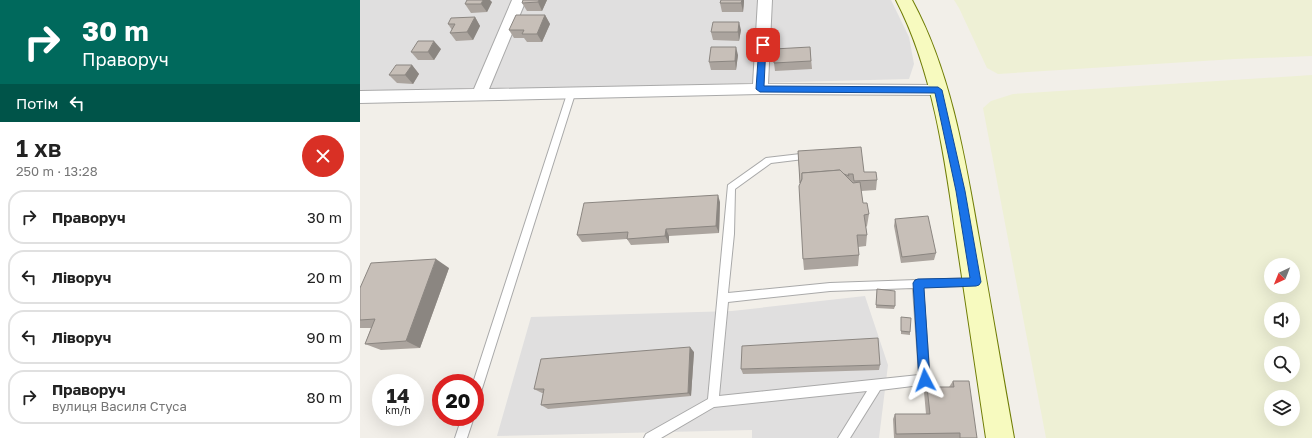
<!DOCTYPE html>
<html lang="uk">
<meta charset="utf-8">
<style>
body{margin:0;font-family:"Golos Text",sans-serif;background:#f6f6f6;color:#222;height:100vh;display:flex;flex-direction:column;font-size:15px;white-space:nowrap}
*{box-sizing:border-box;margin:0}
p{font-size:13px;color:#767676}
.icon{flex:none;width:22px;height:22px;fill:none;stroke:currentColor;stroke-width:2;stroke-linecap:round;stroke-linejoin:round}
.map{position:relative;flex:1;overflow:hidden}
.side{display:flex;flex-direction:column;background:#fff;width:360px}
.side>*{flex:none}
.top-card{background:#00695c;color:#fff;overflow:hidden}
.needle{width:26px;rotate:223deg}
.controls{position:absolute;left:904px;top:258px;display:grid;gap:8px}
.controls a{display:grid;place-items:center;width:36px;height:36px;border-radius:50%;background:#fff;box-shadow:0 4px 16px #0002;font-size:20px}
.speed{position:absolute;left:12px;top:374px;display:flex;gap:8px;font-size:20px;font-weight:700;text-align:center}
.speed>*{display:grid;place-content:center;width:52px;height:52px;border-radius:50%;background:#fff;box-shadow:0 4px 16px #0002;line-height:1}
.speed small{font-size:10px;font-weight:400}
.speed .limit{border:6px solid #d22;background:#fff;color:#111}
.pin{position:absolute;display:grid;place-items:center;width:34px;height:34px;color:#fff;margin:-17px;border-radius:8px;box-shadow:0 2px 6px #0006}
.me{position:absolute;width:44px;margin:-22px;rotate:356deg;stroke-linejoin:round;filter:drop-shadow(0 0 3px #0008)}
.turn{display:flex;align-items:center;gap:14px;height:84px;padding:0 16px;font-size:18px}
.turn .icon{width:52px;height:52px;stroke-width:2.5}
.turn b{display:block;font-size:28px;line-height:34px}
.then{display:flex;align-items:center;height:38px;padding:0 16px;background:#0003;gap:8px;font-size:15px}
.round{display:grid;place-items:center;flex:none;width:42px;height:42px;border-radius:21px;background:#f6f6f6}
.overview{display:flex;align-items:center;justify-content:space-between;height:68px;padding:0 16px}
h1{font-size:24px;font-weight:600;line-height:30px}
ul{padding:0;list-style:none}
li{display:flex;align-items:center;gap:12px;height:54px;margin:0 8px 6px;padding:0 8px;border:2px solid #e0e0e0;border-radius:16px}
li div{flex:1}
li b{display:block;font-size:15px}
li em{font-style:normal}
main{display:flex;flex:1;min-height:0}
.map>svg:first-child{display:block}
.residential{fill:#e0dfdf}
.farmland{fill:#eef0d5;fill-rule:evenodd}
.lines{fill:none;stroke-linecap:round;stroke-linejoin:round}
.service-casing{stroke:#a9a9a9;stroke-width:2}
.minor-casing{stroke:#a9a9a9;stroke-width:2}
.secondary-casing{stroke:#707d05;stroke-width:2}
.service{fill:#fff;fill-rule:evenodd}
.minor{fill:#fff;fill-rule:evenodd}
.secondary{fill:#f7fabf;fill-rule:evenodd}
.wall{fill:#aba49e}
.shaded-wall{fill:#8b8681}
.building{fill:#c7bfb8;stroke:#8b8681}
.route{fill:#1a73e8;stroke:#114b97}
</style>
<main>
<section class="side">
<div class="top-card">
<div class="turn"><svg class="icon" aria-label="right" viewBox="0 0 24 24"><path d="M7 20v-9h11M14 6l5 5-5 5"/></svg><div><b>30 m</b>Праворуч</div></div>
<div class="then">Потім<svg class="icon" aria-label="left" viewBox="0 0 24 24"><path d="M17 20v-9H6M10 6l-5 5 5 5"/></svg></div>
</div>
<div class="overview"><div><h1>1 хв</h1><p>250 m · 13:28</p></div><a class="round" style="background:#d93025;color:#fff"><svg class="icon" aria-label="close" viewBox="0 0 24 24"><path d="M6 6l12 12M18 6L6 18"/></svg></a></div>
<ul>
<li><svg class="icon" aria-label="right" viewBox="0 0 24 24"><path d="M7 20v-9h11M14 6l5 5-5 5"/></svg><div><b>Праворуч</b></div><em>30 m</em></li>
<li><svg class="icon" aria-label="left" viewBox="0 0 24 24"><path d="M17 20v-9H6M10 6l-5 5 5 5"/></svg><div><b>Ліворуч</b></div><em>20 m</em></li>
<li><svg class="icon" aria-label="left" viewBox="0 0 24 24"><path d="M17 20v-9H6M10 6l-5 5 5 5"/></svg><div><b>Ліворуч</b></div><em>90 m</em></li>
<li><svg class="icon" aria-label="right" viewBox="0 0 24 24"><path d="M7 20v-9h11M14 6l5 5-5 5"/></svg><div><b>Праворуч</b><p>вулиця Василя Стуса</p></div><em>80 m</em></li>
</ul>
</section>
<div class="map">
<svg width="952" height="438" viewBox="0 0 952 438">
<rect width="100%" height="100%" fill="#f2efe9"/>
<g class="residential">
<polygon points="0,0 531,0 549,37 554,64 549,79 0,93"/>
<polygon points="505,296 528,365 519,438 392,438 392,430 137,436 171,317 372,311"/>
</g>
<g class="farmland">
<polygon points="594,0 952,0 952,56 875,59 638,74 627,68 599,8"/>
<path d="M 952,75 L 952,438 L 686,438 L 623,108 L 631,101 L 653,94 ZM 911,265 L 933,265 L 933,287 L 911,287 ZM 911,309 L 933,309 L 933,331 L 911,331 ZM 911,353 L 933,353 L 933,375 L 911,375 ZM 911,397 L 933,397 L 933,419 L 911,419 Z"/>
</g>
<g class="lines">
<g class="service-casing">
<g id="service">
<polygon points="211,91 215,94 120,395 119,399 115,400 115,383 113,383 207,94"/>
<path d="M 449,153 L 452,154 L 453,156 L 452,158 L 411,163 L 375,189 L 374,234 L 368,293 L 470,283 L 615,278 L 618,279 L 620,282 L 618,285 L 615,286 L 563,287 L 570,380 L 569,384 L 520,390 L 490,438 L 478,438 L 507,391 L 354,407 L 301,438 L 284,438 L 286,434 L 348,399 L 368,185 L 406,158 ZM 553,288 L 559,375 L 359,396 L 368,302 L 470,291 Z"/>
<polygon points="102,417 114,417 107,438 95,438"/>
</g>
</g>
<g class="minor-casing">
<polygon id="minor" points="152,0 166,0 129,89 393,84 398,0 412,0 408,84 578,85 583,86 586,90 583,94 578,95 400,94 0,103 0,91 114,89"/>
</g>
<g class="secondary-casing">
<path id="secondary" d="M 536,0 L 552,0 C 591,72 605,158 619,238 C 631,305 642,371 654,438 L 626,438 C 616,371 606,304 596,237 C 585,159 573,71 536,0 Z"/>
</g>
<use href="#service" class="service"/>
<use href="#minor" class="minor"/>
<use href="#secondary" class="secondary"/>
</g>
<g class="wall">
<polygon points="187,0 182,11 167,11 162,3"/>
<polygon points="361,0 384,0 384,2 383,12 362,12 360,3"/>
<polygon points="132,2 127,12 111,13 105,4"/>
<polygon points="185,15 190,24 182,42 167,42 164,38 154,38 149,30"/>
<polygon points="115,17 120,26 113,40 96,41 90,33 92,30 88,24"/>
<polygon points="381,30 379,41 353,40 351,32"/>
<polygon points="450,47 452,69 415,71 414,63"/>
<polygon points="81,49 74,60 58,60 51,52"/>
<polygon points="378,55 376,70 351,70 349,62"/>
<polygon points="52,65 59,74 53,84 37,83 29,75"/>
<polygon points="438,151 504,172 517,180 516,190 501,191 503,203 509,214 507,226 506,227 507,235 506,246 498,247 499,255 498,266 444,270 443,259 440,183"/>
<polygon points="360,202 359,233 309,236 309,243 271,245 267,239 222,242 217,235"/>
<polygon points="535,219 576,253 574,260 541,263 534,226"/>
<polygon points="89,268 60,348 21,350 5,344 11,328 0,328 0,288"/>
<polygon points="517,289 535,306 534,309 516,308"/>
<polygon points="541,317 550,332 550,335 541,334"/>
<polygon points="334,352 331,396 188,409 181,405 183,393 182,393 174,389"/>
<polygon points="520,365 519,370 383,374 381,369"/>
<polygon points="593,381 617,438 534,438 533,419 535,414 566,414 564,392 567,387 589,387"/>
</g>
<g class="shaded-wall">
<polygon points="123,0 130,0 132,2 127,12 121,4"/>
<polygon points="179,0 187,0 182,11 178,2"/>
<polygon points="382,0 384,0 384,2 383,12 381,3"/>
<polygon points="185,15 190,24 182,42 177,34"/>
<polygon points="115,17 120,26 113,40 107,32"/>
<polygon points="379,22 381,30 379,41 378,32"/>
<polygon points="74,41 81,49 74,60 68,52"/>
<polygon points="376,47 378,55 376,70 375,61"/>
<polygon points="52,65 59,74 53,84 45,75"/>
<polygon points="358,195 360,202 359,233 356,226"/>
<polygon points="306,229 309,236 309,243 305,236"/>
<polygon points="76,259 89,268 60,348 46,341"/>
<polygon points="330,347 334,352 331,396 328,393"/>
</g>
<g class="building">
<polygon points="107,0 123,0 121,4 105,4"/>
<polygon points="163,0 179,0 178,2 162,3"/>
<polygon points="361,0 382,0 381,3 360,3"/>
<polygon points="156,15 185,15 177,34 162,34 164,30 149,30"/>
<polygon points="115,17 107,32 90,33 95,24 88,24 91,18"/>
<polygon points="353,22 379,22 378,32 351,32"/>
<polygon points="58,41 74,41 68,52 51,52"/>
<polygon points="351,47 376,47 375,61 349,62"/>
<polygon points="450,47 451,61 414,63 414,49"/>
<polygon points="36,65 52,65 45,75 29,75"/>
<polygon points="501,147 504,172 516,172 517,180 494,181 493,174 488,174 489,176 484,174 480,170 442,173 442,179 440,183 438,151"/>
<polygon points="480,170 493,183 500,182 503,203 507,203 509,214 504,215 507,235 497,235 499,255 443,259 439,186 442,179 442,173"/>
<polygon points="358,195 356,226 306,229 305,236 267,239 268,232 217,235 224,203"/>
<polygon points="568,216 576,253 542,257 535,219"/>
<polygon points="76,259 46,341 5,344 15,319 0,320 0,288 11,263"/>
<polygon points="517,289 535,291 535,306 516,305"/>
<polygon points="541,317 551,318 550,332 541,331"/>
<polygon points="518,338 520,365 381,369 382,346"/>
<polygon points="330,347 328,393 181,405 184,389 174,389 181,359"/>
<polygon points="593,381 609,381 617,438 600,438 600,433 536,434 535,414 570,414 567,387 594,387"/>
</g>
<polygon class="route" points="403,42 406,45 404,86 578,87 582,90 605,191 621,282 619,285 616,286 564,288 570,380 568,384 565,386 561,384 559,380 553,283 555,280 558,279 610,278 596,191 575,93 400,92 396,89 399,45"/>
</svg>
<div class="controls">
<a><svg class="needle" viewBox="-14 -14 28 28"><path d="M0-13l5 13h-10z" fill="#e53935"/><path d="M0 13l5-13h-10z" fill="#767676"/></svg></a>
<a><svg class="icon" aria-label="sound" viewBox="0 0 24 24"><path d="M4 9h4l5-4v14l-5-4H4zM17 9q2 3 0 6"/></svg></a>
<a><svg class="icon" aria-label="search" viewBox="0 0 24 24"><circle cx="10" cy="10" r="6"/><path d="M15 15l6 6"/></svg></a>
<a><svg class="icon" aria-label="layers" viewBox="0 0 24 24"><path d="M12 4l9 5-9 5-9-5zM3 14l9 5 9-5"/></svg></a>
</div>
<div class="speed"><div>14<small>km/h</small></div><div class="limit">20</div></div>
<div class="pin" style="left:403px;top:45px;background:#d93025"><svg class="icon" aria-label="arrive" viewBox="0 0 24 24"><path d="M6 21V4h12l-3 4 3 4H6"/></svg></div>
<svg class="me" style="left:565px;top:380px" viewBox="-20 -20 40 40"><path d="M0-17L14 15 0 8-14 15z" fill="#1a73e8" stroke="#fff" stroke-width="4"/></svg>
</div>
</main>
